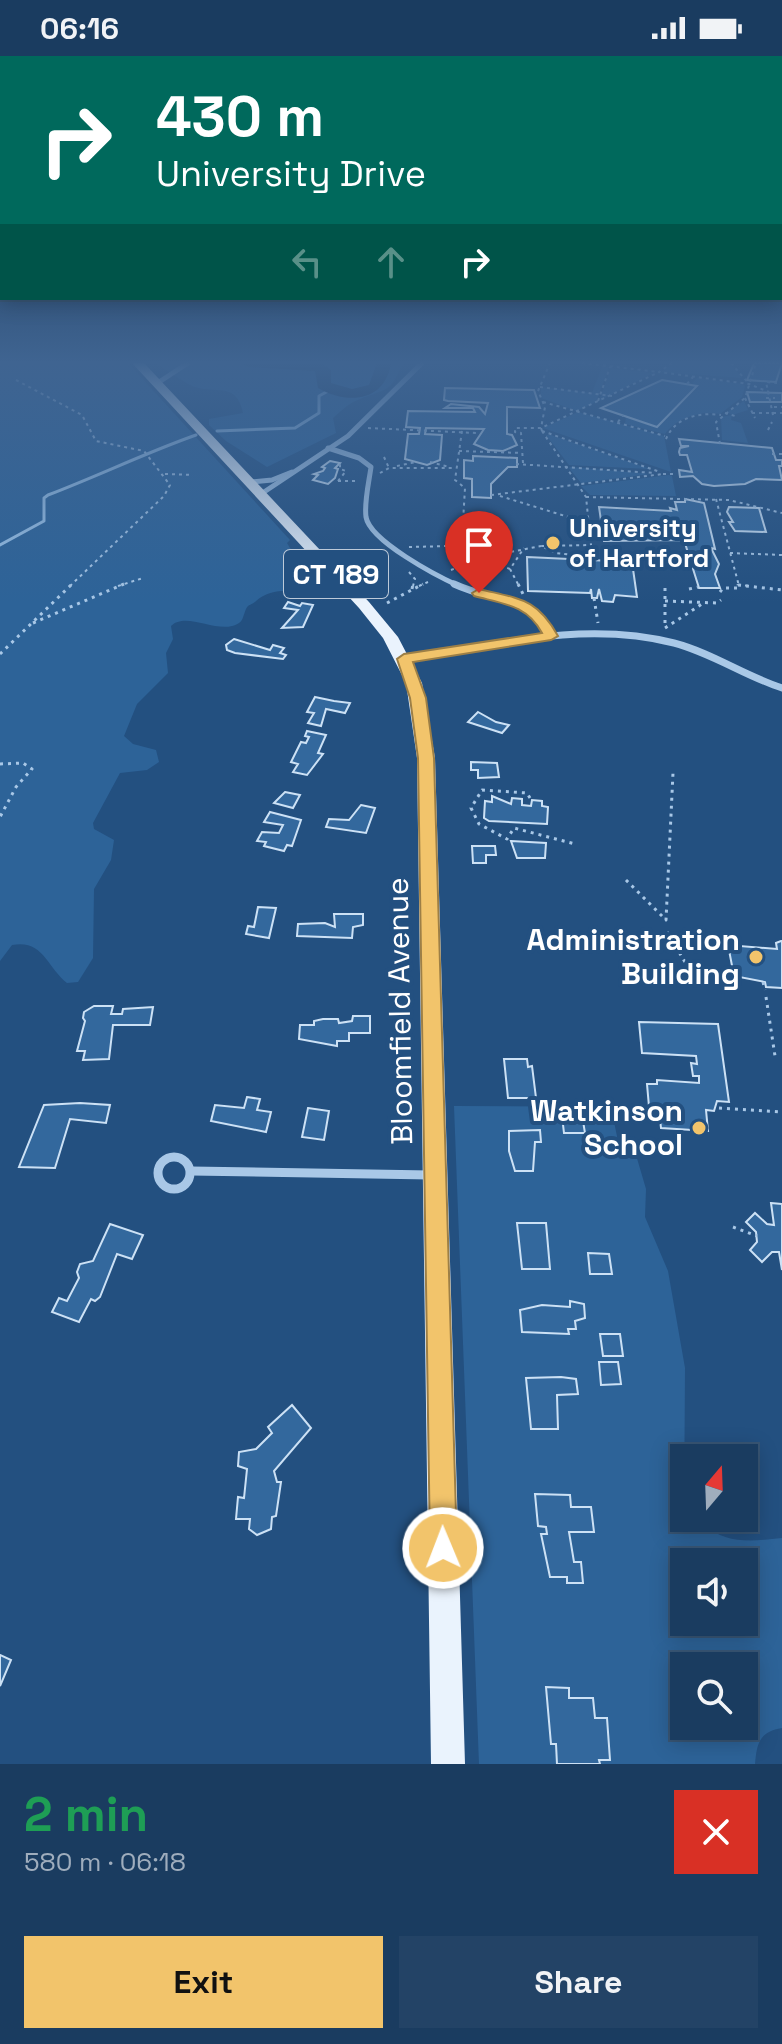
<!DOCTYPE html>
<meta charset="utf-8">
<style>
body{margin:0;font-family:"Space Grotesk",sans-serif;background:#234366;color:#f1f3f6;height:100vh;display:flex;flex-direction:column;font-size:30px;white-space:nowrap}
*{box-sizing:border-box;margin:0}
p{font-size:26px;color:#9fadbd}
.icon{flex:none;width:44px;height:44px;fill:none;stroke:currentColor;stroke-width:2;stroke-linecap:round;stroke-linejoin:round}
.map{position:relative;height:1708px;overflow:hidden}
.drawer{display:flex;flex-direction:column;background:#1a3c60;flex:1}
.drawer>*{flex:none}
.guide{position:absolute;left:0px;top:0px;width:782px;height:244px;box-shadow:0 4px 20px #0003,0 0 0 2px #385675;background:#00695c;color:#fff;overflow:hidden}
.needle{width:52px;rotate:19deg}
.controls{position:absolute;left:670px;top:1388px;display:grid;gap:16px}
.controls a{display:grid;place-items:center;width:88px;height:88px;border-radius:0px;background:#1a3c60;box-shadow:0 4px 20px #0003,0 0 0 2px #385675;font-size:40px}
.pin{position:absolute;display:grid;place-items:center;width:68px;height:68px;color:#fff;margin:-82px -34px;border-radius:50% 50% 50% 0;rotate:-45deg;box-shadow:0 0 8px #0007}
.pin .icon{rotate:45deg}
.me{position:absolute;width:88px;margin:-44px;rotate:359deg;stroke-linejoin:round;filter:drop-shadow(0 0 6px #0008)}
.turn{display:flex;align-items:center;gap:28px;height:168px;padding:0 24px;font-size:36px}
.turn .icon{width:104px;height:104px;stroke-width:2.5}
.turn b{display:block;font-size:56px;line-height:68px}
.lanes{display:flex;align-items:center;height:76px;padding:0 24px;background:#0003;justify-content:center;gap:40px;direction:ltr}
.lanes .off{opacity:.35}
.round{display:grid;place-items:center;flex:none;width:84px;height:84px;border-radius:0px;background:#234366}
.headline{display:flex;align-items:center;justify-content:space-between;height:136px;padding:0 24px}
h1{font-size:48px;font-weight:700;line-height:60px;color:#1e9e55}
.button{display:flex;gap:16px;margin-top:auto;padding:16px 24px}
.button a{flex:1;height:92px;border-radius:0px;background:#f2c46b;color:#111;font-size:32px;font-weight:700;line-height:92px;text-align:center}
.button a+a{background:#234366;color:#f1f3f6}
.status{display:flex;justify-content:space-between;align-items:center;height:56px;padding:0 40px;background:#1a3c60;direction:ltr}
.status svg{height:22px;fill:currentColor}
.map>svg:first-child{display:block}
.green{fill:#2d6398;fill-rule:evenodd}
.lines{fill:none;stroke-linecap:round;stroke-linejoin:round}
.stream{stroke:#9dc4e8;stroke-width:3}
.river{fill:#183a60;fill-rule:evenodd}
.building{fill:#33689d;stroke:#cce1f5;stroke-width:2}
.path-far1{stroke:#a9c8e7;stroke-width:2;stroke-dasharray:3 4;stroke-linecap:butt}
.path{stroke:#a9c8e7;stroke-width:3;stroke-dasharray:3 5;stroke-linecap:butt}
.street-far2{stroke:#a9c8e7;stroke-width:5}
.street-far1{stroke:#a9c8e7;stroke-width:7}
.street{stroke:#a9c8e7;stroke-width:9}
.primary{fill:#eaf3fd;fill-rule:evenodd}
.route{fill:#f2c46b;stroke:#9d7f46;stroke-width:2}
.poi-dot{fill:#f2c46b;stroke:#235080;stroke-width:3}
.labels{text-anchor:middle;stroke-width:8;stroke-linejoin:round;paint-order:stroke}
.far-poi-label{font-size:26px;font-weight:bold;fill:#fff;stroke:#235080;text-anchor:start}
.shield{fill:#235080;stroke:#bdcad9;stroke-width:2}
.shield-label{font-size:28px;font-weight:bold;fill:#fff}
.poi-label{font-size:30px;font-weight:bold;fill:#fff;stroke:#235080;text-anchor:end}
.street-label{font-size:30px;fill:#fff;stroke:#235080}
</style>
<div class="status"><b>06:16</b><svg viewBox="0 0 49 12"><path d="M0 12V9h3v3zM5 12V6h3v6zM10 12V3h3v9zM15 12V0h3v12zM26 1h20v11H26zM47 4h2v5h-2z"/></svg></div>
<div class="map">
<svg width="782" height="1708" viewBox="0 0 782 1708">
<rect width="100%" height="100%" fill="#235080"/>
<g class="green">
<path d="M 0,307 L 128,307 L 290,484 L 287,487 L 290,492 L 330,536 L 320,541 C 296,536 275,529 256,545 C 252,549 248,548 246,553 C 242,562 244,567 232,570 C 213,575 185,556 171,570 L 173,583 L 166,597 L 168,617 L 137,648 L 124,680 L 133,688 L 156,694 L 159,706 L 147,714 L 120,717 L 93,767 L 94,773 L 114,784 L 111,804 L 94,833 L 93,902 L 78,926 L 67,927 C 47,911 43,883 12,889 L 0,905 Z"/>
<path d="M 155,307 L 403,307 C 390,337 388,332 360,343 C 350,346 341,355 333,362 L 336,377 L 267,411 L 226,385 L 209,369 L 209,363 L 243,357 C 237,327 219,337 199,332 C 187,330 168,314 155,307 Z"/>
<polygon points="674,307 730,307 742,322 661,316"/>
<polygon points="602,311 609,311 596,346 577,355 541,342 541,331 592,337"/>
<polygon points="611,312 653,317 599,345"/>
<path d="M 697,322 L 742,328 L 745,330 L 742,341 L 720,358 C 701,354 676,362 665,378 L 625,368 L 626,361 L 657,372 L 699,330 L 692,327 Z"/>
<polygon points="744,345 748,354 732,359 731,364 741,367 748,387 722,384 721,361 732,359 727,356"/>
<polygon points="578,356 664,380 671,416 543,372"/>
<polygon points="546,379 551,379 650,413 569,409"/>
<polygon points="569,412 571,411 650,418 581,427"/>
<polygon points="669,419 672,420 676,440 590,439 581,430"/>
<path d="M 454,1050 L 611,1051 L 620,1095 L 626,1093 L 636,1099 L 646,1133 L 645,1161 L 668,1215 L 685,1312 L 684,1462 L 700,1462 C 719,1490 753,1485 782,1482 L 782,1672 C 759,1676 757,1687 755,1708 L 479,1708 ZM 684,1506 L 744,1506 L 744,1566 L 684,1566 ZM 684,1610 L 744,1610 L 744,1670 L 684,1670 Z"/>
</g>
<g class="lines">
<g class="stream">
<polyline points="217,375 295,372 319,357 319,340 330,334"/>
<path d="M 0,489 L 44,465 L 44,442 L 48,439 C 98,420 145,397 196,379"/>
</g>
<path class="river" d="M 241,307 L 321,307 L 331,314 L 331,327 L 352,333 L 369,329 L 377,307 L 391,307 C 385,346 348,349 318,332 L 315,315 L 248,311 Z"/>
</g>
<g class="building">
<polygon points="754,307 782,307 776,326 747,324"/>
<polygon points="662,324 697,330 657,371 601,352"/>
<polygon points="445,332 534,334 540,352 507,351 507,378 512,379 517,389 503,395 488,394 474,388 484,373 426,372 425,378 442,379 440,404 427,409 405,403 408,378 419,378 420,372 406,371 408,355 475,356 473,352 445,352 451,348 479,351 485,358 488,347 448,345 444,344"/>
<polygon points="747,336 782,337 782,346 750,346"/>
<polygon points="679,383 772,392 776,404 782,404 782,410 779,410 782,424 756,423 745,428 714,430 702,428 693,420 680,421 679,414 692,416 687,399 680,399 679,396 680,392 689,390 681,390"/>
<polygon points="473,400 517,402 517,411 508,411 491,428 491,442 472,441 472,423 464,422 464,404 473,405"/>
<polygon points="330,405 340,407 335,412 338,413 335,422 328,428 313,424 318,419 314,418 323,415 325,412 322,411"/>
<polygon points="685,443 704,447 715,493 711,492 719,508 715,518 720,532 699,532 684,484 604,485 599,451 671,455 670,452 677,454 675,446 685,446"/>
<polygon points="729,451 759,452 766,476 735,475 729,466 733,466 727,456"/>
<polygon points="527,501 632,506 637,541 615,539 613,546 602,545 599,533 597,542 592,542 591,533 590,537 528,535"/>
<polygon points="288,546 300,550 302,547 313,549 303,571 282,572 298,554 284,552"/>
<polygon points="234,583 270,594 273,589 284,592 280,597 286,599 283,603 235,597 227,594 226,589"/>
<polygon points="315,641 334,645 350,647 345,657 326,653 321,670 308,667 314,657 307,656"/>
<polygon points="478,656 496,666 509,669 502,677 468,666"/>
<polygon points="307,675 326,679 318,697 323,698 307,719 293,716 298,708 291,706 301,686 306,687 309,681 305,680"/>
<polygon points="471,706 497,707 499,721 478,722 478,714 471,714"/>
<polygon points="285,736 300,739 293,752 274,747"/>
<polygon points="492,740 511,748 512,742 522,743 522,749 531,750 532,744 542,745 542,750 548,751 547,768 489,765 484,762 485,745 492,746"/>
<polygon points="361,749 375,752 366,777 326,771 329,763 349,764"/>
<polygon points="270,756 301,764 292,790 287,789 284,795 264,790 266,786 257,785 262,776 279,777 283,769 264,766"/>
<polygon points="511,785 546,787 545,802 517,802"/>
<polygon points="472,790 495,790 496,799 486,799 486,807 473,807"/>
<polygon points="258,851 276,852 269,882 246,878 248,870 254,871"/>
<polygon points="334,858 363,858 363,869 353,871 352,882 297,880 298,868 325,867 335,871"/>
<polygon points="781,885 782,885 782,932 766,931 765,926 734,920 728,889 777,893 776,887"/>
<polygon points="94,950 113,950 111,958 122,958 123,953 153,951 150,969 113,969 109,1003 83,1004 85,995 77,995 85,965 83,962 84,956"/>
<polygon points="353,960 370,960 370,977 349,977 349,985 337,985 337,990 299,983 300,969 314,969 314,965 323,963 338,963 339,967 352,965"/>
<polygon points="639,966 718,968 729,1046 717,1045 714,1055 706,1054 708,1075 661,1072 660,1063 650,1062 647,1028 657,1028 657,1024 699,1027 699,1020 693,1020 691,1007 697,1008 696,1000 642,997"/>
<polygon points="504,1003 527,1003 528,1011 532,1010 536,1042 508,1042"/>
<polygon points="247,1041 260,1043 257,1054 271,1056 266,1076 211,1065 215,1049 244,1052"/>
<polygon points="80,1047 110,1049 106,1067 70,1063 55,1112 19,1111 44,1049"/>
<polygon points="308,1052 329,1055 324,1084 302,1081"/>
<polygon points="582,1059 585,1077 564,1077 562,1060"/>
<polygon points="540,1074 541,1086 535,1086 533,1115 515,1115 509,1095 509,1075"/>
<polygon points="771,1147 782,1148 782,1214 779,1196 772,1196 762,1206 750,1194 757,1186 756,1176 746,1166 755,1157 767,1168 774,1169"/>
<polygon points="517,1167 546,1167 550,1213 522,1213"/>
<polygon points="110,1168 143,1179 132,1203 117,1198 100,1241 95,1245 91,1243 79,1266 52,1256 59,1242 67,1245 79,1222 77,1216 80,1208 93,1205"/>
<polygon points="588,1197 609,1198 612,1218 590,1218"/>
<polygon points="570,1245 584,1248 585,1262 575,1265 576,1273 568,1273 569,1278 522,1276 520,1254 542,1249 570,1251"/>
<polygon points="600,1278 620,1278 623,1300 603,1300"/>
<polygon points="599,1306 618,1306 621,1328 601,1329"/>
<polygon points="561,1321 576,1323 578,1338 557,1339 558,1373 531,1373 526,1322"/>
<polygon points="292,1349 311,1372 274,1415 277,1426 281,1426 276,1460 272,1461 271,1473 257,1479 249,1473 250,1463 236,1463 238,1441 244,1442 247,1413 238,1410 239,1396 256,1393 272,1377 268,1371"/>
<polygon points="535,1438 570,1439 571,1451 591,1451 594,1476 569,1476 574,1506 581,1506 583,1527 567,1527 567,1521 550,1521 541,1478 547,1478 546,1471 538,1470"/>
<polygon points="0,1599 11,1604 0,1630"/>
<polygon points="546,1631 569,1632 569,1642 593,1642 595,1662 607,1662 610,1704 599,1704 600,1708 557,1708 556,1688 551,1688"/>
</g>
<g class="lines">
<g class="path-far1">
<polyline points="582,307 659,316"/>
<polyline points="672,307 659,316 749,328 769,336"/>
<polyline points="731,307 749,328"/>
<polyline points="16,324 82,359 96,385 144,395 170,429 164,440 70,530"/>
<polyline points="687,328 693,321"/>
<polyline points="540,331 612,340"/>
<polyline points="745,342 755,362"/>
<polyline points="766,342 775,342"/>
<polyline points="598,345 610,311"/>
<polyline points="543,346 665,380"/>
<polyline points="774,351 782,351"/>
<polyline points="725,357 735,360"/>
<polyline points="752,357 782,357"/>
<polyline points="773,359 766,326 777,327"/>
<polyline points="618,366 623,359"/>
<polyline points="368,372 476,377"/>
<polyline points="768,374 772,366"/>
<polyline points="462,375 455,424 465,432 462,483 479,492"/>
<polyline points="542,375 541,372 659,316"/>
<polyline points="542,375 660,416"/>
<polyline points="542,375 586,441 591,489"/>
<path d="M 666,383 C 675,361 700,356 721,359"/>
<polyline points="720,388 716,366 745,342 756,307"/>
<polyline points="459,395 522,397"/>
<polyline points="772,398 782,398"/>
<polyline points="384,401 389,412"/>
<polyline points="430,406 449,411"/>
<polyline points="523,407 521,377 515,376 515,372 541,372 545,351 538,335 550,307"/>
<polyline points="516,408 655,417"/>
<polyline points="397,410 416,406"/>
<polyline points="380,417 389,412 452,412"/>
<polyline points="165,418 193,419"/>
<polyline points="663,418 673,418"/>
<polyline points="338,425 346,415 340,413 340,406"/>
<polyline points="338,425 358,425"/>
<polyline points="491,439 663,418"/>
<polyline points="500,440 588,467"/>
<polyline points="586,441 729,444 782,457"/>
<polyline points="716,443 739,530"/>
<polyline points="462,483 448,490 475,492"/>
<polygon points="591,489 590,501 556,497 541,490"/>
<polyline points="409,491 448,490"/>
<polyline points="730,497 782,499"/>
<polyline points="481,502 510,513 524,492"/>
<polyline points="481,502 479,492 505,493"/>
<polyline points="510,513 519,530"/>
<polyline points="451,514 485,501 541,490"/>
<polyline points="409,516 415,523 413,530"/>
<polyline points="738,529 751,530"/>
<polyline points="118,530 143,522"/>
<polyline points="419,530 428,526"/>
</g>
<g class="path">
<polyline points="518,528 523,538"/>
<polyline points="738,529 782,534"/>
<polyline points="665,532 665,570"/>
<polyline points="412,533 413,528"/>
<polyline points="689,533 698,531"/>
<polyline points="720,536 723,532 739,532 738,528"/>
<polyline points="594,542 598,567"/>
<polyline points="665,545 717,547 721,544"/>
<polyline points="387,547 423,528"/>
<polyline points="33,567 124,528"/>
<polyline points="665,572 702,548"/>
<polyline points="0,598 72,528"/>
<polyline points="0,708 23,707 32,713 16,731 0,761"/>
<polyline points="530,742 527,737 482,734 471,752 479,768 507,783 514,772 575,788"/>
<polyline points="626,824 666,864 673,717"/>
<polyline points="667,876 685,906"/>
<polyline points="763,926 765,934"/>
<polyline points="766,941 775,1000"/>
<polyline points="719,1052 782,1056"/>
<polyline points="733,1171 757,1180"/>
</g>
<g class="street-far2">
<polyline points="156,328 188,307"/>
<path d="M 328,392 L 359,402 L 371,411 C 369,426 364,446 366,461 C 370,485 437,520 459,530"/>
<polyline points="251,426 272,424 292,416"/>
<polyline points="261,438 348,380 422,307"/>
</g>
<g class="street-far1">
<path d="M 454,528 C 495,547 524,537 551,580"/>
<path d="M 404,603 C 492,589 585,564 674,587 C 712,597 745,620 782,632"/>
</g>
<g class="street">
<circle cx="174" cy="1117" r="16"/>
<polyline points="191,1115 430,1119"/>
</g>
<polygon class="primary" points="132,307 144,307 369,546 398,581 422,627 435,702 465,1708 431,1708 417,702 406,627 383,582 359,552"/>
</g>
<linearGradient id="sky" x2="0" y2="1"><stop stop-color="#132c46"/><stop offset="0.56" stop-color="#3f6491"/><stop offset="1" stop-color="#3f6491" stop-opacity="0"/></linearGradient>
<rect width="782" height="547" fill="url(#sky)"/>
<path class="route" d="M 479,533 C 520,543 537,542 558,580 L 551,584 L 413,606 L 426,642 L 434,702 L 457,1492 L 453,1502 L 443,1506 L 434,1502 L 430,1492 L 418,702 L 410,642 L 397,603 L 404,598 L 542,577 C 527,549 504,548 474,540 L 472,537 Z"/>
<g class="poi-dot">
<circle cx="553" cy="487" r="8"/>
<circle cx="756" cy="901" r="8"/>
<circle cx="699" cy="1072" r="8"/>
</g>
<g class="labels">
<g class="far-poi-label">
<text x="569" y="481">University<tspan x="569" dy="30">of Hartford</tspan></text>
</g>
<rect class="shield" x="284" y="494" width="104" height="48" rx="6"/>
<g class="shield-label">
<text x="336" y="528">CT 189</text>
</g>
<g class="poi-label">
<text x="740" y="894">Administration<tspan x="740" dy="34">Building</tspan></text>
<text x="683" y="1065">Watkinson<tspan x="683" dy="34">School</tspan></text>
</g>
<g class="street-label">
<text transform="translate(400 955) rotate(-91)" y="10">Bloomfield Avenue</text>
</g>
</g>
</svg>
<div class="controls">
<a><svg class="needle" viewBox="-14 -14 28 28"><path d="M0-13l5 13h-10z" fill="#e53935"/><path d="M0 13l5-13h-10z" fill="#9fadbd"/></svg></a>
<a><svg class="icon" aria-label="sound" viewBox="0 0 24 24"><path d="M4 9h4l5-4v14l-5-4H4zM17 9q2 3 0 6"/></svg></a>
<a><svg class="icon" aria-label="search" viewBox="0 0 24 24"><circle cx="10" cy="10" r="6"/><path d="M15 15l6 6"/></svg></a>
</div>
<div class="pin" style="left:479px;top:537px;background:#d93025"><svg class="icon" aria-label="arrive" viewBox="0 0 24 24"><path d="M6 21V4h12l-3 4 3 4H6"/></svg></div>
<svg class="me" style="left:443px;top:1492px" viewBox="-20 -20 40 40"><circle r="17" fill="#f2c46b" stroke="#fff" stroke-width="3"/><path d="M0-11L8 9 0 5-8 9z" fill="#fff"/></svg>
<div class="guide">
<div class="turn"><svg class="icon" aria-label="right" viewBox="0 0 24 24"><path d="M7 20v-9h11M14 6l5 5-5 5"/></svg><div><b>430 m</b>University Drive</div></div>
<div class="lanes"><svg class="icon off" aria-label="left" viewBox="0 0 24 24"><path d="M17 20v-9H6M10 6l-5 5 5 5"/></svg><svg class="icon off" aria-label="ahead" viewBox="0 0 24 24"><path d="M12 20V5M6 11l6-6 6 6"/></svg><svg class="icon" aria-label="right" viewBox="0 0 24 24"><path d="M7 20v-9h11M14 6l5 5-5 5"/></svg></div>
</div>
</div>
<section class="drawer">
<div class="headline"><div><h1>2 min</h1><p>580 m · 06:18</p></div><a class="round" style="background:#d93025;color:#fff"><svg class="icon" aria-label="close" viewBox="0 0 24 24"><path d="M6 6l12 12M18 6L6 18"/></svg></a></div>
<div class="button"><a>Exit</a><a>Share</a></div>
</section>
